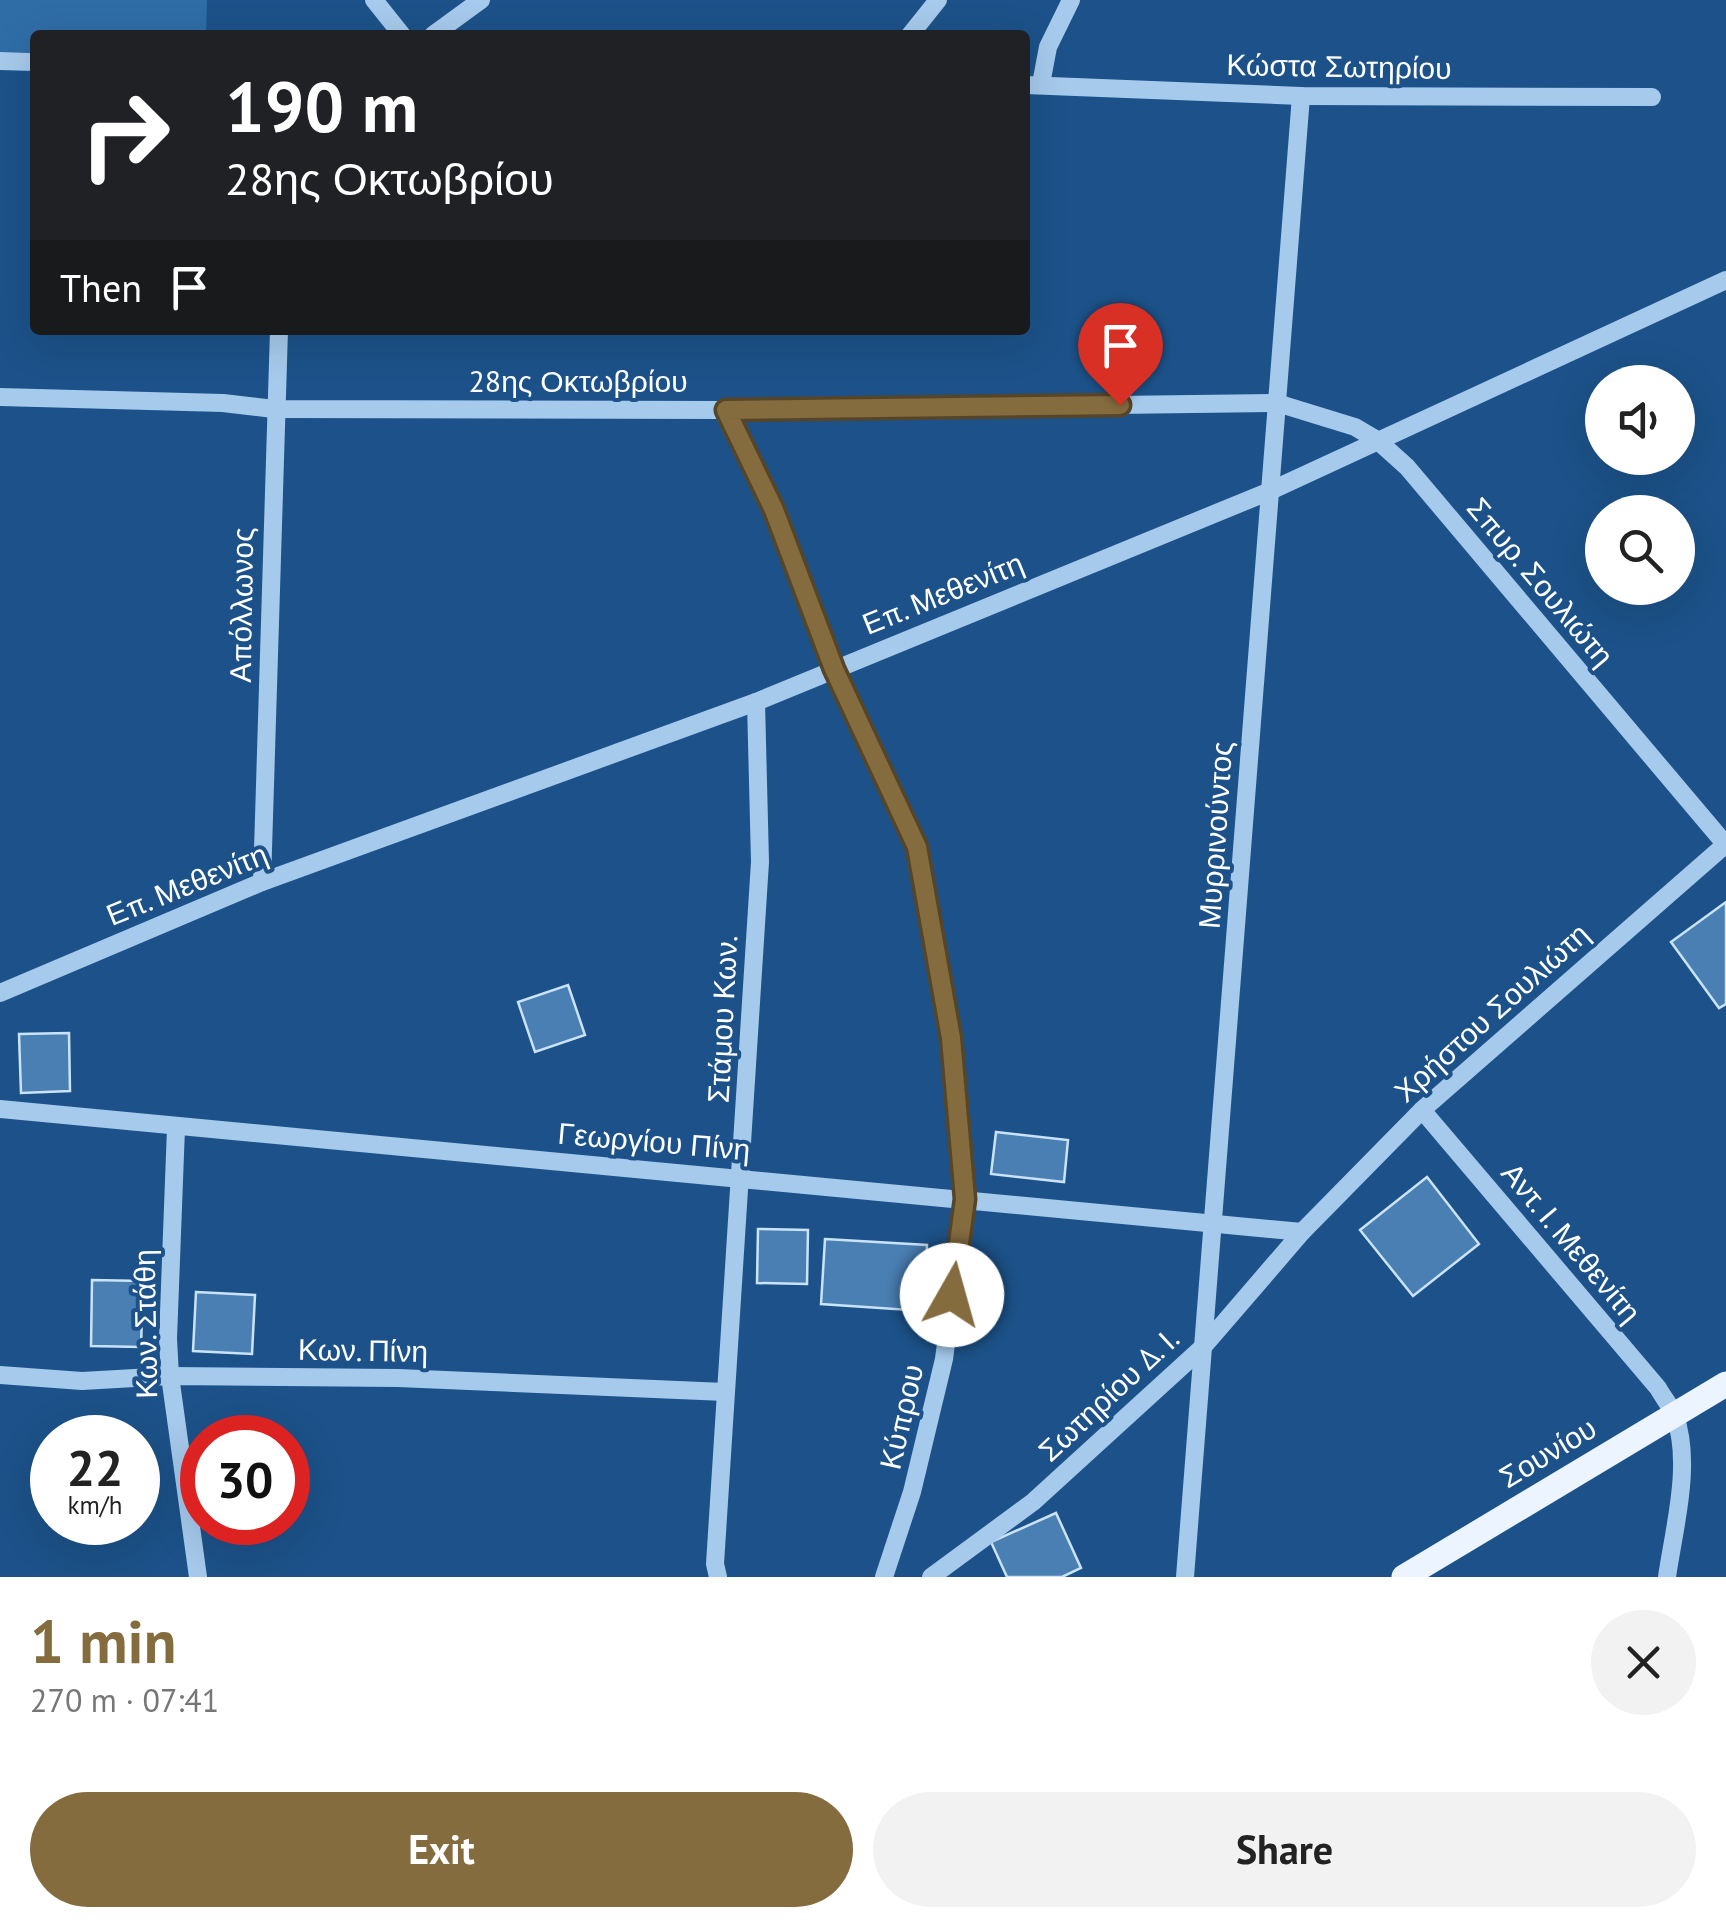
<!DOCTYPE html>
<meta charset="utf-8">
<style>
body{margin:0;font-family:"PT Sans",sans-serif;background:#f2f2f2;color:#222;height:100vh;display:flex;flex-direction:column;font-size:38px;white-space:nowrap}
*{box-sizing:border-box;margin:0}
p{font-size:32px;color:#767676}
.icon{flex:none;width:55px;height:55px;fill:none;stroke:currentColor;stroke-width:2;stroke-linecap:round;stroke-linejoin:round}
.map{position:relative;height:1577px;overflow:hidden}
.sheet{display:flex;flex-direction:column;background:#fff;flex:1}
.sheet>*{flex:none}
.top-card{position:absolute;left:30px;top:30px;width:1000px;height:305px;border-radius:10px;box-shadow:0 10px 40px #0002;background:#202124;color:#fff;overflow:hidden}
.fabs{position:absolute;left:1585px;top:365px;display:grid;gap:20px}
.fabs a{display:grid;place-items:center;width:110px;height:110px;border-radius:50%;background:#fff;box-shadow:0 10px 40px #0002;font-size:50px}
.speed{position:absolute;left:30px;top:1415px;display:flex;gap:20px;font-size:50px;font-weight:700;text-align:center}
.speed>*{display:grid;place-content:center;width:130px;height:130px;border-radius:50%;background:#fff;box-shadow:0 10px 40px #0002;line-height:1}
.speed small{font-size:25px;font-weight:400}
.speed .limit{border:15px solid #d22;background:#fff;color:#111}
.pin{position:absolute;display:grid;place-items:center;width:85px;height:85px;color:#fff;margin:-102px -42px;border-radius:50% 50% 50% 0;rotate:-45deg;box-shadow:0 0 10px #0007}
.pin .icon{rotate:45deg}
.me{position:absolute;width:110px;margin:-55px;rotate:7deg;stroke-linejoin:round;filter:drop-shadow(0 0 8px #0008)}
.turn{display:flex;align-items:center;gap:35px;height:210px;padding:0 30px;font-size:45px}
.turn .icon{width:130px;height:130px;stroke-width:2.5}
.turn b{display:block;font-size:70px;line-height:85px}
.then{display:flex;align-items:center;height:95px;padding:0 30px;background:#0003;gap:20px;font-size:38px}
.round{display:grid;place-items:center;flex:none;width:105px;height:105px;border-radius:52px;background:#f2f2f2}
.head{display:flex;align-items:center;justify-content:space-between;height:170px;padding:0 30px}
h1{font-size:60px;font-weight:800;line-height:75px;color:#856c3f}
.button{display:flex;gap:20px;margin-top:auto;padding:20px 30px}
.button a{flex:1;height:115px;border-radius:60px;background:#856c3f;color:#fff;font-size:40px;font-weight:800;line-height:115px;text-align:center}
.button a+a{background:#f2f2f2;color:#222}
.map>svg:first-child{display:block}
.green{fill:#2f6da7}
.building{fill:#497fb3;stroke:#cbe3f9;stroke-width:2.5}
.lines{fill:none;stroke-linecap:round;stroke-linejoin:round}
.minor{stroke:#a6caec;stroke-width:18}
.major{stroke:#ebf4ff;stroke-width:25}
.route-casing{stroke:#564629;stroke-width:25}
.route{stroke:#856c3f;stroke-width:18}
.labels{text-anchor:middle;stroke-width:8;stroke-linejoin:round;paint-order:stroke}
.street-label{font-size:30px;fill:#fff;stroke:#1c5289}
</style>
<div class="map">
<svg width="1726" height="1577" viewBox="0 0 1726 1577">
<rect width="100%" height="100%" fill="#1c5289"/>
<polygon class="green" points="0,0 207,0 206,35 35,35 35,52 0,52"/>
<g class="building">
<polygon points="1726,902 1726,1004 1719,1008 1671,942"/>
<polygon points="568,985 585,1035 535,1052 518,1002"/>
<polygon points="69,1033 70,1091 21,1093 19,1034"/>
<polygon points="996,1132 1068,1140 1064,1182 991,1174"/>
<polygon points="1427,1177 1479,1244 1413,1296 1360,1230"/>
<polygon points="758,1229 808,1230 807,1284 757,1283"/>
<polygon points="825,1239 927,1245 924,1311 821,1304"/>
<polygon points="92,1280 143,1281 141,1347 91,1346"/>
<polygon points="196,1292 255,1295 252,1354 193,1351"/>
<polygon points="1056,1513 1081,1568 1062,1577 1007,1577 991,1542"/>
</g>
<g class="lines">
<g class="minor">
<polyline points="374,0 402,35"/>
<polyline points="433,35 481,0"/>
<polyline points="910,35 938,0"/>
<polyline points="0,61 35,62"/>
<polyline points="1041,84 1048,47 1071,0"/>
<polyline points="1025,85 1301,96 1652,97"/>
<polyline points="0,397 223,403 274,409 726,410 1277,403 1355,427 1377,440 1407,467 1726,845"/>
<polyline points="726,410 774,510 834,669 917,847 951,1039 965,1199 944,1359 912,1492 884,1577"/>
<polyline points="262,882 279,330"/>
<polyline points="0,993 262,882 756,702 1270,491 1726,280"/>
<polyline points="0,1109 1302,1232"/>
<path d="M 1422,1110 L 1658,1388 C 1663,1397 1671,1407 1675,1416 C 1692,1465 1674,1528 1667,1577"/>
<polyline points="176,1128 168,1339 170,1376 198,1577"/>
<polyline points="0,1375 82,1381 170,1376 398,1378 725,1392"/>
<polyline points="718,1577 715,1564 760,862 756,702"/>
<polyline points="931,1577 1033,1502 1203,1347 1302,1232 1422,1110 1726,844"/>
<polyline points="1185,1577 1301,96"/>
</g>
<polyline class="major" points="1404,1577 1726,1384"/>
</g>
<g class="lines">
<g class="route-casing">
<polyline id="route" points="952,1295 965,1199 951,1038 917,847 834,669 774,510 726,410 1120,405"/>
</g>
<use href="#route" class="route"/>
</g>
<g class="labels">
<g class="street-label">
<text transform="translate(1339 67) rotate(1)" y="10">Κώστα Σωτηρίου</text>
<text x="578" y="392">28ης Οκτωβρίου</text>
<text transform="translate(1540 582) rotate(50)" y="10">Σπυρ. Σουλιώτη</text>
<text transform="translate(943 594) rotate(-22)" y="10">Επ. Μεθενίτη</text>
<text transform="translate(242 605) rotate(-89)" y="10">Απόλλωνος</text>
<text transform="translate(1216 835) rotate(-86)" y="10">Μυρρινούντος</text>
<text transform="translate(187 885) rotate(-22)" y="10">Επ. Μεθενίτη</text>
<text transform="translate(1492 1013) rotate(-42)" y="10">Χρήστου Σουλιώτη</text>
<text transform="translate(723 1019) rotate(-87)" y="10">Στάμου Κων.</text>
<text transform="translate(654 1142) rotate(5)" y="10">Γεωργίου Πίνη</text>
<text transform="translate(1571 1243) rotate(50)" y="10">Αντ. Ι. Μεθενίτη</text>
<text transform="translate(146 1324) rotate(-91)" y="10">Κων. Στάθη</text>
<text transform="translate(363 1351) rotate(1)" y="10">Κων. Πίνη</text>
<text transform="translate(1109 1395) rotate(-43)" y="10">Σωτηρίου Δ. Ι.</text>
<text transform="translate(902 1417) rotate(-77)" y="10">Κύπρου</text>
<text transform="translate(1548 1453) rotate(-31)" y="10">Σουνίου</text>
</g>
</g>
</svg>
<div class="fabs">
<a><svg class="icon" aria-label="sound" viewBox="0 0 24 24"><path d="M4 9h4l5-4v14l-5-4H4zM17 9q2 3 0 6"/></svg></a>
<a><svg class="icon" aria-label="search" viewBox="0 0 24 24"><circle cx="10" cy="10" r="6"/><path d="M15 15l6 6"/></svg></a>
</div>
<div class="speed"><div>22<small>km/h</small></div><div class="limit">30</div></div>
<div class="pin" style="left:1120px;top:405px;background:#d93025"><svg class="icon" aria-label="arrive" viewBox="0 0 24 24"><path d="M6 21V4h12l-3 4 3 4H6"/></svg></div>
<svg class="me" style="left:952px;top:1295px" viewBox="-20 -20 40 40"><circle r="19" fill="#fff"/><path d="M0-13L10 11 0 6-10 11z" fill="#856c3f"/></svg>
<div class="top-card">
<div class="turn"><svg class="icon" aria-label="right" viewBox="0 0 24 24"><path d="M7 20v-9h11M14 6l5 5-5 5"/></svg><div><b>190 m</b>28ης Οκτωβρίου</div></div>
<div class="then">Then<svg class="icon" aria-label="arrive" viewBox="0 0 24 24"><path d="M6 21V4h12l-3 4 3 4H6"/></svg></div>
</div>
</div>
<section class="sheet">
<div class="head"><div><h1>1 min</h1><p>270 m · 07:41</p></div><a class="round"><svg class="icon" aria-label="close" viewBox="0 0 24 24"><path d="M6 6l12 12M18 6L6 18"/></svg></a></div>
<div class="button"><a>Exit</a><a>Share</a></div>
</section>
